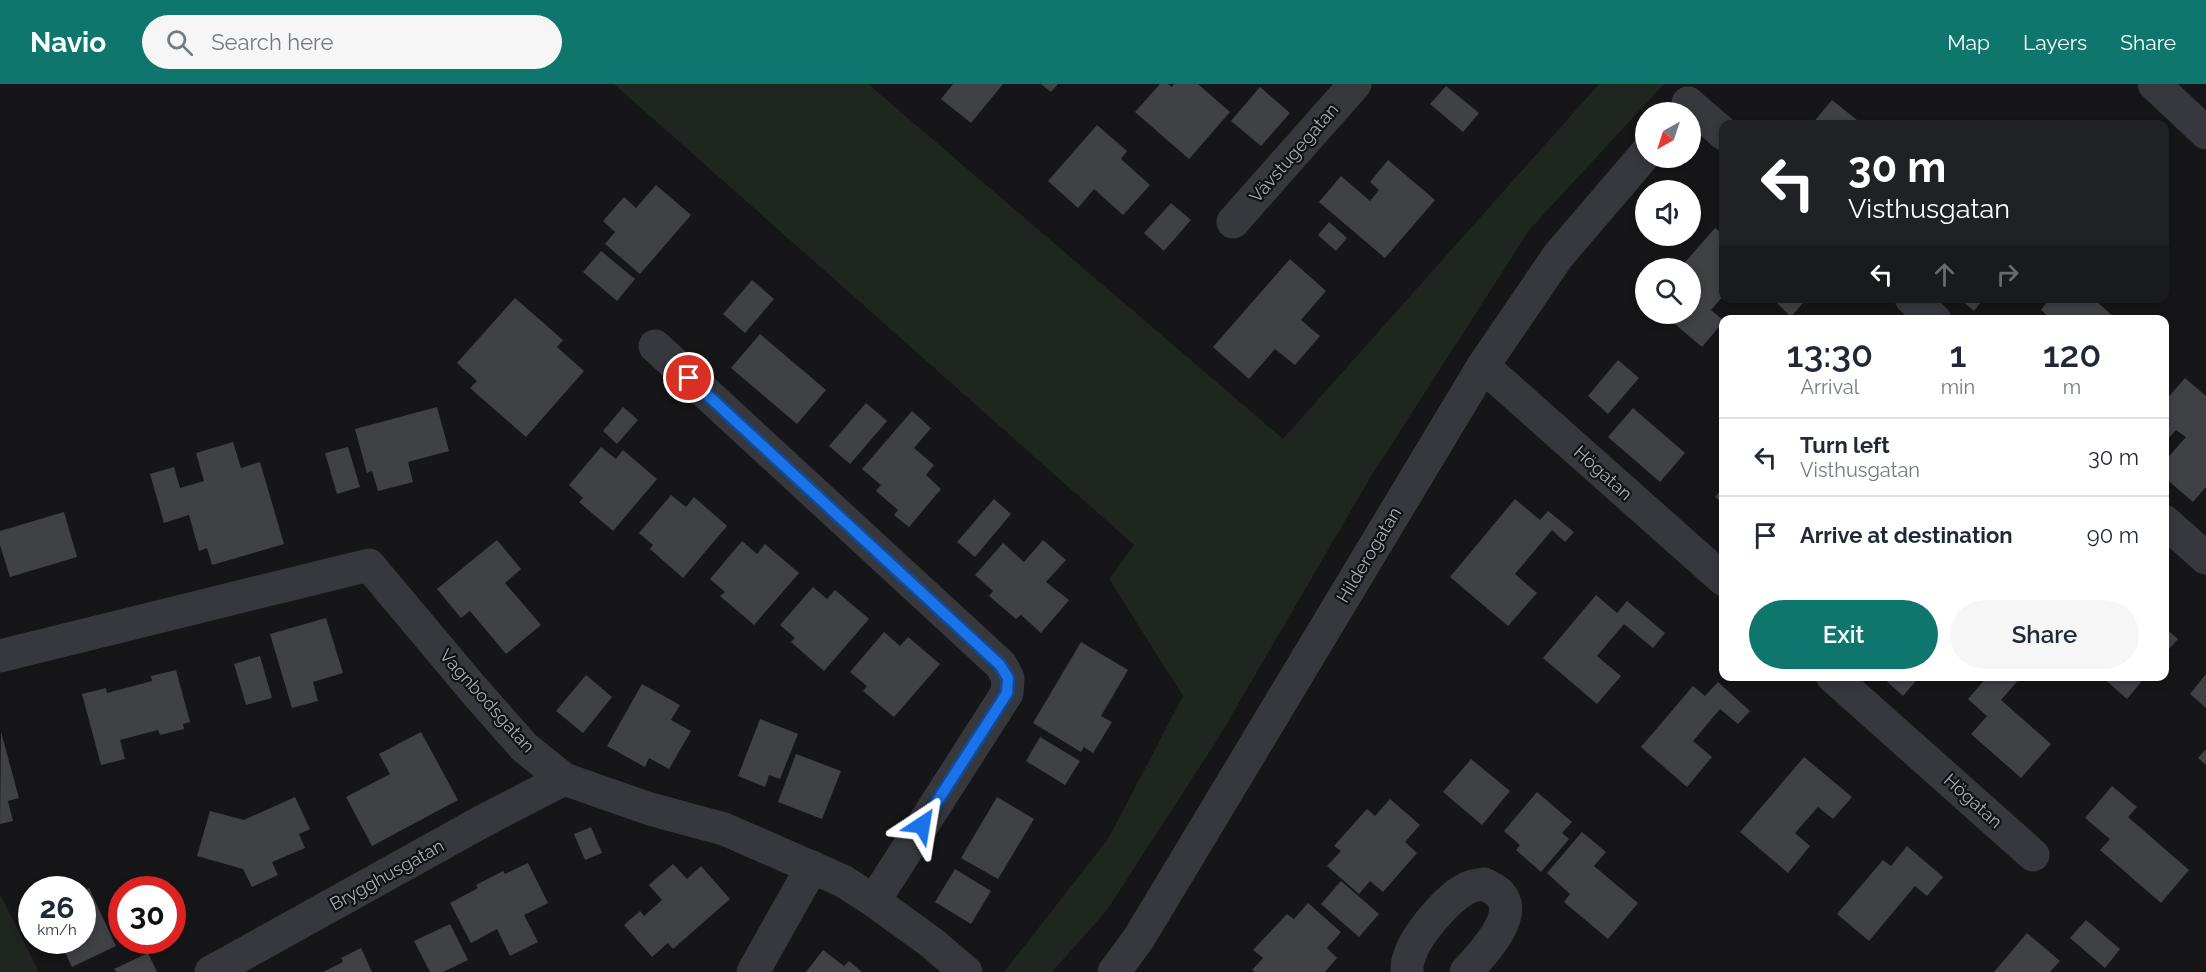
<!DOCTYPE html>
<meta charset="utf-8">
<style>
body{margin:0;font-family:Raleway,sans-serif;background:#f6f6f7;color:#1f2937;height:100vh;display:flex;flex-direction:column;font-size:22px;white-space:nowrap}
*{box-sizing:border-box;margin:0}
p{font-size:20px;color:#747a83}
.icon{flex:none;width:33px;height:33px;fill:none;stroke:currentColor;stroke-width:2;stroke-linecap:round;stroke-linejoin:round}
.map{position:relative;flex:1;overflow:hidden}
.side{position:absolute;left:1719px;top:231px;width:450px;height:366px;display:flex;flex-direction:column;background:#fff;border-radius:12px;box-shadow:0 3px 9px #0003}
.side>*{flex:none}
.banner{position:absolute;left:1719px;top:36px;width:450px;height:183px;border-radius:12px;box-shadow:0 3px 9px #0003;background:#202124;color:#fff;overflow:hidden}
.needle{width:39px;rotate:219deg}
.buttons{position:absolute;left:1635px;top:18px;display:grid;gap:12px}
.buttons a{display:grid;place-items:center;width:66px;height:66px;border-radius:50%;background:#fff;box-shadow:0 3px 9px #0003;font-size:30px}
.speed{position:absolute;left:18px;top:792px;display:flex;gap:12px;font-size:30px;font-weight:700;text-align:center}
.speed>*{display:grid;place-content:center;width:78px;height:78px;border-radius:50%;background:#fff;box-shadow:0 3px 9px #0003;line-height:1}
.speed small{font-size:15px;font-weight:400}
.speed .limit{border:9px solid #d22;background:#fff;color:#111}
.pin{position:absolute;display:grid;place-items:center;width:51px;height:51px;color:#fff;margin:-26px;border:3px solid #fff;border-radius:50%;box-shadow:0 2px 6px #0007}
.me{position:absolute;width:66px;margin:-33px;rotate:33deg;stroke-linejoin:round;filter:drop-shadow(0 0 4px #0008)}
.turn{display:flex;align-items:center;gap:21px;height:126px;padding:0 30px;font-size:27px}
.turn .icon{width:78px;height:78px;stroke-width:2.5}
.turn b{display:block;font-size:42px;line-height:51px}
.lanes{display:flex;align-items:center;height:57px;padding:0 30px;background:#0003;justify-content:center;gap:30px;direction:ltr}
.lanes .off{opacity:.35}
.eta{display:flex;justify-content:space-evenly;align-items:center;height:102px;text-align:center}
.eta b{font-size:36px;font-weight:600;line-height:42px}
.primary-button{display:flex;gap:12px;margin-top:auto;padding:12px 30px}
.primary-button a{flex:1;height:69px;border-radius:36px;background:#0f766e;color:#fff;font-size:24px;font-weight:600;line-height:69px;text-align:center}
.primary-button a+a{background:#f6f6f7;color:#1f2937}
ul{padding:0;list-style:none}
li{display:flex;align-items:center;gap:18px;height:78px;padding:0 30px;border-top:2px solid #e0e1e3}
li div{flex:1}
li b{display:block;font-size:22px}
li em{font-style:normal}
header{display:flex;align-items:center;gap:36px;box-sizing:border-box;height:84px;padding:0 30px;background:#0f766e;color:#fff}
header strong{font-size:28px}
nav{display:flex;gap:33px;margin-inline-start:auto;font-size:21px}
.search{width:420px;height:54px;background:#f6f6f7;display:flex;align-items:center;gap:15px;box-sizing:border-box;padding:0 21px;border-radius:33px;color:#747a83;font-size:22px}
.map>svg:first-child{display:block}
.green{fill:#1e261f}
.building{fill:#404145}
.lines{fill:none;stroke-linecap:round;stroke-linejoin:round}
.street{stroke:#37383d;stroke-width:33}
.route-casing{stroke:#114b97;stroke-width:15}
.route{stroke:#1a73e8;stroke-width:10}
.labels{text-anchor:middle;stroke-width:4.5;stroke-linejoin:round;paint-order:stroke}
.street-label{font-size:18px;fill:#a8adb8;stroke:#111113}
</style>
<header>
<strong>Navio</strong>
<div class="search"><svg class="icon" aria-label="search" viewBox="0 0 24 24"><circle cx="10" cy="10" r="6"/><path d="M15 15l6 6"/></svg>Search here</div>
<nav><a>Map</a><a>Layers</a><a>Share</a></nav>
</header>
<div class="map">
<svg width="2206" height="888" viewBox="0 0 2206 888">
<rect width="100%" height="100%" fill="#161618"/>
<g class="green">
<polygon points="614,0 868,0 1283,355 1599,0 1664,0 1530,145 1370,394 1219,653 1107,826 1052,888 1004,888 1108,755 1183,612 1109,495 1134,461"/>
<polygon points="0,810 39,888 0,888"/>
</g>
<g class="building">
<polygon points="953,0 1003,0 971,39 941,15"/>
<polygon points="1041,0 1058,0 1051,8"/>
<polygon points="1160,0 1168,0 1172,3 1174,0 1198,0 1230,28 1189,75 1135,28"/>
<polygon points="1446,2 1479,29 1463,48 1430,20"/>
<polygon points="1260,3 1290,29 1261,62 1231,37"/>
<polygon points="1832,16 1862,40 1812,40"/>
<polygon points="1097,41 1127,67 1121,75 1150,101 1123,131 1094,105 1078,124 1048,97"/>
<polygon points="1388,76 1435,116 1385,174 1319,118 1341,92 1370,117 1379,106 1370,98"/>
<polygon points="656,101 691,131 640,190 605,160 615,148 603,137 624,113 636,124"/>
<polygon points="1171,119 1191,136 1164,167 1144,149"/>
<polygon points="1329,138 1347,154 1336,167 1318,151"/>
<polygon points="1715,144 1724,151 1724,211 1711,226 1724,237 1702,263 1663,230 1690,230 1690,184 1680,184"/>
<polygon points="601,167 635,195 617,217 583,188"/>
<polygon points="1290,175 1326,207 1301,236 1320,252 1295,281 1275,265 1249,295 1213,263"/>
<polygon points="752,196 774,215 745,249 723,230"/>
<polygon points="515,214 563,256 557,263 584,287 526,353 470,304 477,297 457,279"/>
<polygon points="1772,214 1807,214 1791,233"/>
<polygon points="1959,214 1984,214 1974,227"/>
<polygon points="2050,214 2093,214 2117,236 2052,236 2041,226"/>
<polygon points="760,250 826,306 797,340 731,284"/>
<polygon points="1618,276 1639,294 1608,330 1588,312"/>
<polygon points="2185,294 2206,312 2206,403 2193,418 2164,393 2164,378 2186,353 2176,346 2164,359 2164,318"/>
<polygon points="866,319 887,337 850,380 829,362"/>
<polygon points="437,323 449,367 408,378 413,398 378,407 372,387 367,389 355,345"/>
<polygon points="623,323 638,336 617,360 603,347"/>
<polygon points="1633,324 1685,369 1660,398 1608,353"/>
<polygon points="912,327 931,344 914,364 934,381 926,391 941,405 909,443 894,431 898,426 876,407 881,401 862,385"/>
<polygon points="233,358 241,384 260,378 284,460 212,481 207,464 199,467 189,431 164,439 150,390 174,383 180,404 204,397 196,369"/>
<polygon points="348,363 360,403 337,410 325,369"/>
<polygon points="601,363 616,375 623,366 657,395 613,447 579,418 583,414 569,401"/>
<polygon points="1724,402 1724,420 1715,413"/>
<polygon points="671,411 686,423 694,413 727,442 683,494 650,465 653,461 639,449"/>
<polygon points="994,415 1011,430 975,473 957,458"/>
<polygon points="1515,415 1540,436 1548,427 1574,448 1565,458 1552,446 1515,490 1537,509 1508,542 1450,493"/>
<polygon points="64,428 77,473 10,493 0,461 0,447"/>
<polygon points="497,456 521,485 505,499 541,541 506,570 470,527 461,534 437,505"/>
<polygon points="1043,456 1066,476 1046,498 1069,516 1041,549 1021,531 1016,535 989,512 993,507 975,491 1003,459 1024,478"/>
<polygon points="742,457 757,470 765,460 799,489 754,541 720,512 725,508 710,495"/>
<polygon points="813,503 827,515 835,506 869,535 824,587 791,558 795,554 780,541"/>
<polygon points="1596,511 1617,529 1627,517 1665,549 1653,564 1624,540 1597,572 1621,592 1597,620 1543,574"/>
<polygon points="326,534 343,589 313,598 318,617 292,624 270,550"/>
<polygon points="2164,543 2178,555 2164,571"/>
<polygon points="884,548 900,562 908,553 940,580 894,633 863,607 867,602 850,588"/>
<polygon points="1081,558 1128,586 1101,632 1112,638 1093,669 1084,663 1081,668 1033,639"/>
<polygon points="260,572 272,614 246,621 234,580"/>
<polygon points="176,586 190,638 183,640 184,645 160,651 158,646 120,656 125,675 101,681 82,610 106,604 107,609 152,597 151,592"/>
<polygon points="2206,590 2206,624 2190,610"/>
<polygon points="586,591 612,613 583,649 556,627"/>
<polygon points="1881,592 1920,592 1903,612"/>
<polygon points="1988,592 2022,592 2001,616 2051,660 2021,694 1971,650 1987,632 1968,615"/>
<polygon points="2101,592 2146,592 2127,615"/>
<polygon points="1718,598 1750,627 1738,640 1720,625 1693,657 1712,673 1687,703 1641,663 1693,602 1705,612"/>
<polygon points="642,600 680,621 671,636 691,647 669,685 649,674 645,683 607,662"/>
<polygon points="760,635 798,650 780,695 769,691 765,703 738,692"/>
<polygon points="1,648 19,714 8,717 13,737 0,740"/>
<polygon points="421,648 458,716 372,762 346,713 390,690 379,670"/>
<polygon points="1040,653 1080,677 1065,701 1026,677"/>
<polygon points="2206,665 2206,681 2198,674"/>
<polygon points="796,670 841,687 822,735 778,718"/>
<polygon points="1804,673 1852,713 1833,735 1818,723 1795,749 1810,762 1788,789 1740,748"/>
<polygon points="1471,675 1510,707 1482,741 1443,708"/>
<polygon points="2112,702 2137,723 2128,733 2189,786 2161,819 2100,766 2110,755 2085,734"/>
<polygon points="1537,708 1572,738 1562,749 1569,755 1541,788 1516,766 1520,761 1504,747"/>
<polygon points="295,713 310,745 299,750 305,764 272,778 278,791 252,803 243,785 197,772 210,727 244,736"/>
<polygon points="997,713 1034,735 998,795 961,774"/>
<polygon points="1390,715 1420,741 1405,758 1417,769 1383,808 1370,797 1359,810 1327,782 1341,767 1334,762 1367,725 1375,732"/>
<polygon points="591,743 602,769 585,776 574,750"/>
<polygon points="1582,748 1606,768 1594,782 1638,819 1608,855 1564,818 1570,810 1547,789"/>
<polygon points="1907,762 1943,793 1927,812 1915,802 1869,857 1837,830 1883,776 1891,782"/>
<polygon points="528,779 548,819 524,831 538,858 510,872 497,845 471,859 450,819 478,804 476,801 503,787 505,790"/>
<polygon points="673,780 687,795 701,782 730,815 673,865 668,859 652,873 624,841 640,827 644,832 662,816 649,801"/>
<polygon points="955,785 991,807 971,840 935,818"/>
<polygon points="1341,797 1379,830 1359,853 1321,820"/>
<polygon points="89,804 116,862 72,883 59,856 82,856 82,807"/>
<polygon points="1308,819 1341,848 1327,864 1337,874 1325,888 1255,888 1252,886 1263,874 1253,866 1287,830 1294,835"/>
<polygon points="2086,836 2120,865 2105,884 2070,854"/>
<polygon points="450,840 468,876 443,888 430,888 414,857"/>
<polygon points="2027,849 2060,877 2050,888 1994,888"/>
<polygon points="361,864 372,888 323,888 343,878 341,874"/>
<polygon points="823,866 844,882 849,877 862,888 806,888"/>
<polygon points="148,869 157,888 116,888 114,885"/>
</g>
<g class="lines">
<g class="street">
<polyline points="2154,0 2206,49"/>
<polyline points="1688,19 1724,50"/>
<polyline points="1233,138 1355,0"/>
<polyline points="1911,214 1935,236"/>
<polyline points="655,262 1001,581 1008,594 1007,609 874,817"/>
<polyline points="1483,282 1724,496"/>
<polyline points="2164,437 2206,474"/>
<polyline points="0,572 369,481 473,605 524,663 564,695 650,725 724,745 843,797 874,817 932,859 966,888"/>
<polyline points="1832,592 2033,771"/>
<polyline points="211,888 483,737 564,695"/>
<polyline points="753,888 812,783"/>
<polyline points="1114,888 1139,854 1483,282 1558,172 1646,69"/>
<path d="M 1407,888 C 1407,883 1407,878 1409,874 C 1414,853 1449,811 1470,803 C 1474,801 1479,801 1484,800 C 1489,803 1497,806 1500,810 C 1520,833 1480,872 1466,888"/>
</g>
</g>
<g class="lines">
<g class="route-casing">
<polyline id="route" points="689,294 1000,581 1008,594 1007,609 922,741"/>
</g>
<use href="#route" class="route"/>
</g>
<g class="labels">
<g class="street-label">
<text transform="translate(1294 69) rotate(-49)" y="6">Vävstugegatan</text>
<text transform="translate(1603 389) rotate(42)" y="6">Högatan</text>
<text transform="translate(1369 471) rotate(-59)" y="6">Hilderogatan</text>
<text transform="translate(487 617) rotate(48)" y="6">Vagnbodsgatan</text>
<text transform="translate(1973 717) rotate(42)" y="6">Högatan</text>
<text transform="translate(387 791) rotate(-29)" y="6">Brygghusgatan</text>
</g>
</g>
</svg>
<div class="buttons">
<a><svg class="needle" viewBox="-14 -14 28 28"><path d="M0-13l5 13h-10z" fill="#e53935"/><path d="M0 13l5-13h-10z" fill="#747a83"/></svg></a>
<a><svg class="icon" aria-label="sound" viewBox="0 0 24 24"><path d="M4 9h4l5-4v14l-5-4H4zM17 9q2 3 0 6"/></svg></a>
<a><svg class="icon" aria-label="search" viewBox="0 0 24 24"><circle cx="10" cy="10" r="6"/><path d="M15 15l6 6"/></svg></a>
</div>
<div class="speed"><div>26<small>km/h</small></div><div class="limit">30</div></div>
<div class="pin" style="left:689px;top:294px;background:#d93025"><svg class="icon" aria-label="arrive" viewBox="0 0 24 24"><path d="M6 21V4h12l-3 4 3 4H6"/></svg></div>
<svg class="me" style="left:922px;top:741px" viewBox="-20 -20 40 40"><path d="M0-17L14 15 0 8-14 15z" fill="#1a73e8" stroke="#fff" stroke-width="4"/></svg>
<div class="banner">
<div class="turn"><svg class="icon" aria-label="left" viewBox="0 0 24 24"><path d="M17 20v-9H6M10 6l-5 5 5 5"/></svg><div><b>30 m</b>Visthusgatan</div></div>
<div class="lanes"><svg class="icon" aria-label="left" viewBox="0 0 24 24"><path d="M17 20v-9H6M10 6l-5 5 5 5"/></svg><svg class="icon off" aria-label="ahead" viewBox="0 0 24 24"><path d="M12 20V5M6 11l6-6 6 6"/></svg><svg class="icon off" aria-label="right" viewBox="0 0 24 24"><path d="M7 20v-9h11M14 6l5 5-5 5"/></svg></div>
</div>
<section class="side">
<div class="eta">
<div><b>13:30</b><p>Arrival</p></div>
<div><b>1</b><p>min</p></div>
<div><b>120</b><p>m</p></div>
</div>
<ul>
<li><svg class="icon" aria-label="left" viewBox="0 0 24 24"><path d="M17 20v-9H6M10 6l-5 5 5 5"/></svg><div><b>Turn left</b><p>Visthusgatan</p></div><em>30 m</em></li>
<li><svg class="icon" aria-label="arrive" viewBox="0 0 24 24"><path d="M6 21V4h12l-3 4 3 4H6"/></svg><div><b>Arrive at destination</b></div><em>90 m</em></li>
</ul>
<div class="primary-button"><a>Exit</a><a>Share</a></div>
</section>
</div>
